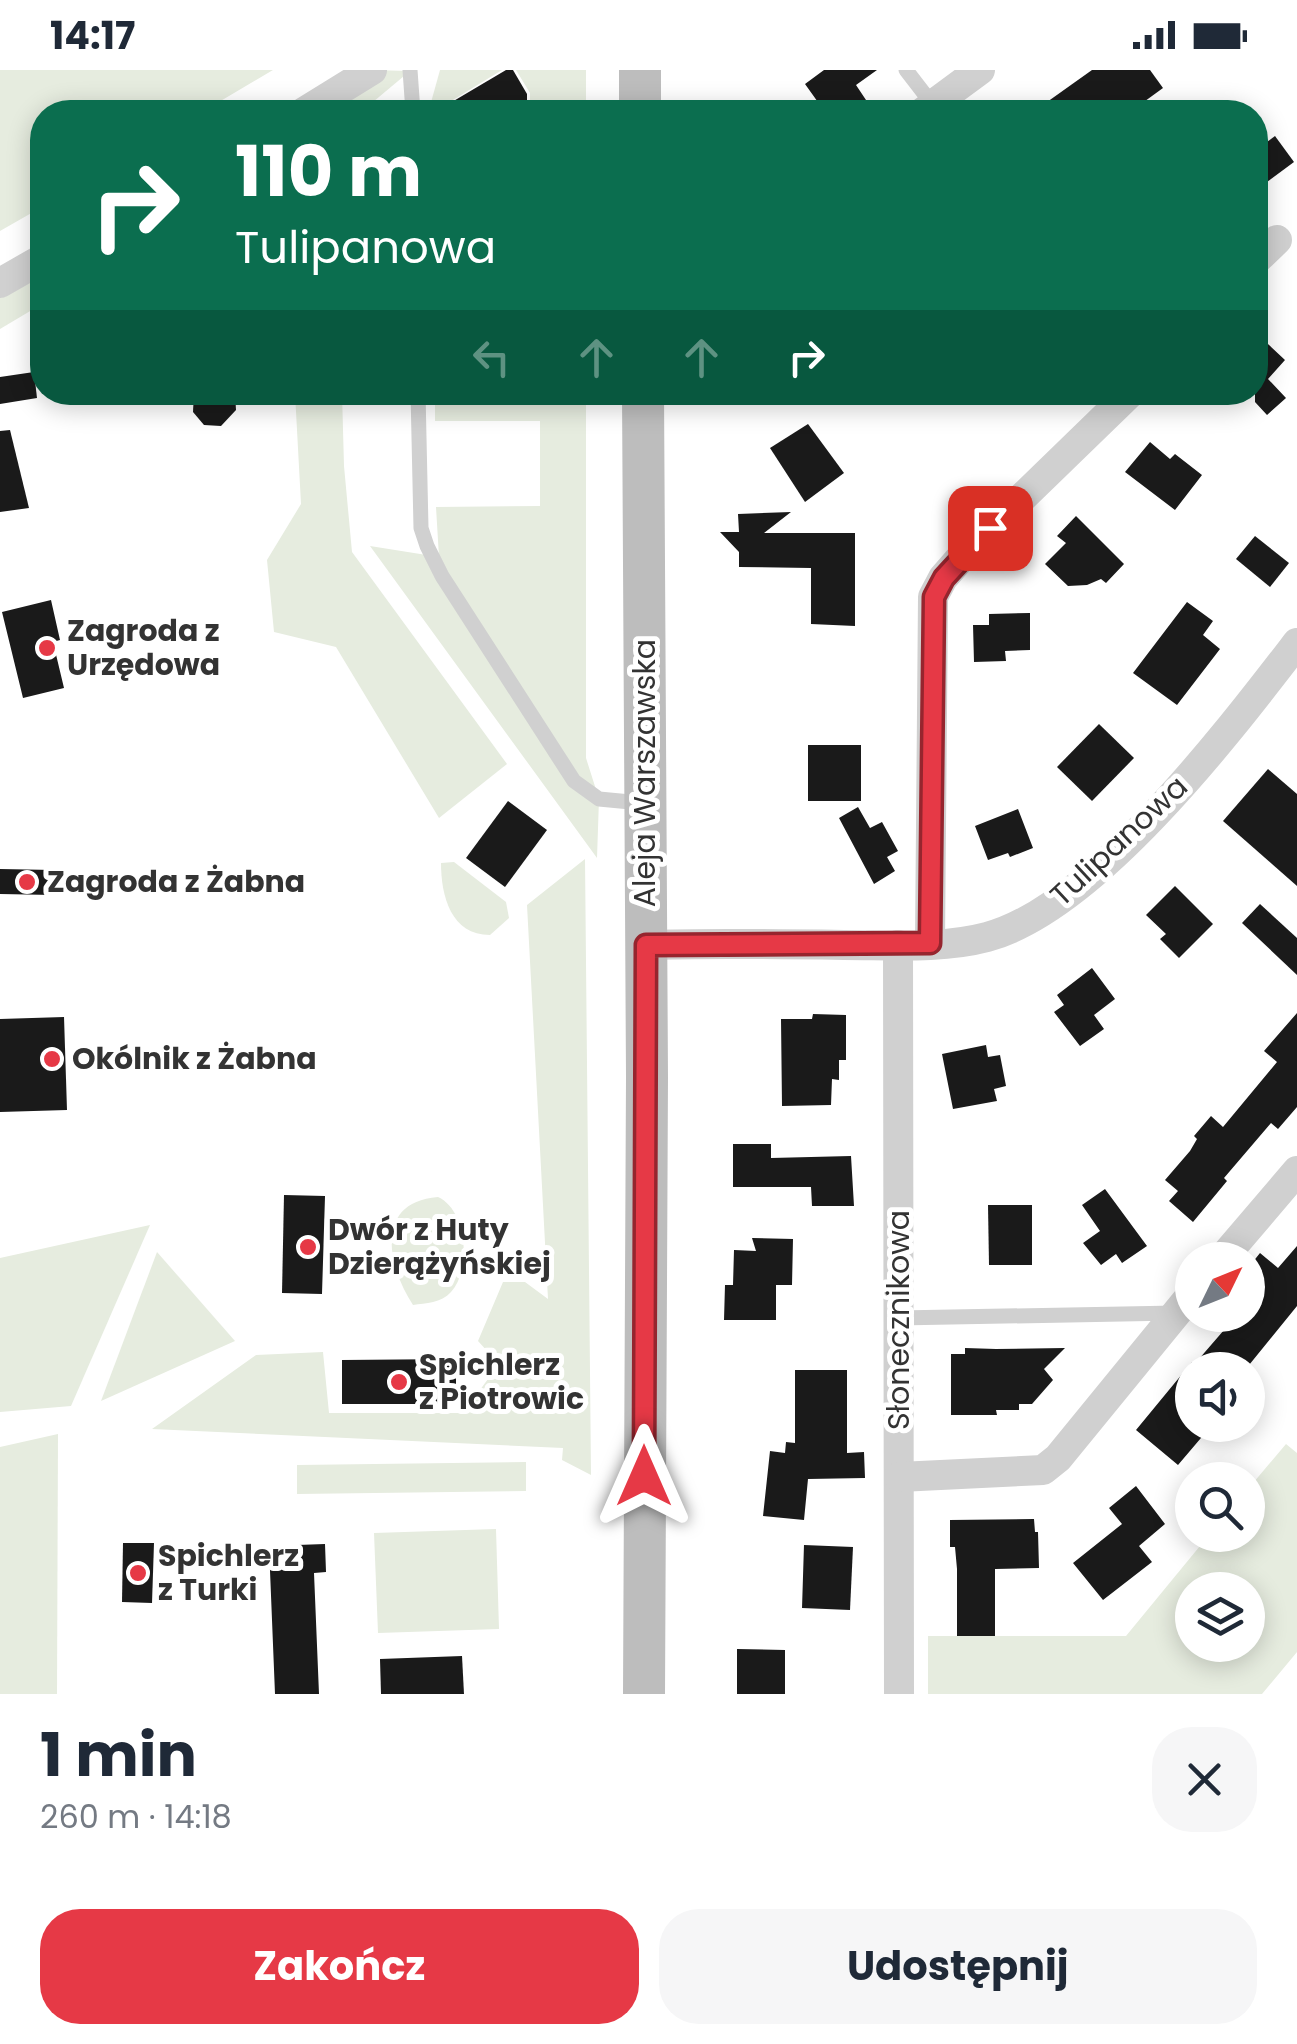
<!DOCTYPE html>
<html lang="pl">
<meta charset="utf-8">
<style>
body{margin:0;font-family:Poppins,sans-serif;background:#f6f6f7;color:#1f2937;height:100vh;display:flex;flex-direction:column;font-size:38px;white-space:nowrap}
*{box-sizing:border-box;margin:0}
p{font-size:32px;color:#747a83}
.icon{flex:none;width:55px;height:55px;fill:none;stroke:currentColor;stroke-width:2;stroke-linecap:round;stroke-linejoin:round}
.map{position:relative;height:1624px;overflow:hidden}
.drawer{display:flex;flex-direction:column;background:#fff;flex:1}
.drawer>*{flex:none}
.guide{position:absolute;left:30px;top:30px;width:1238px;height:305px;border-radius:40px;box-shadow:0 5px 25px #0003;background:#0b6e4f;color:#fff;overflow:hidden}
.needle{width:65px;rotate:47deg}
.fabs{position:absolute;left:1175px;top:1172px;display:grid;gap:20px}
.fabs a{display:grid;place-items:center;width:90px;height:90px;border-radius:50%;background:#fff;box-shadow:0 5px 25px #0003;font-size:50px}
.pin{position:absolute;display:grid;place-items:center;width:85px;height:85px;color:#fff;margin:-42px;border-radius:20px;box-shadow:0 5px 15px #0006}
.me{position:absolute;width:110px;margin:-55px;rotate:0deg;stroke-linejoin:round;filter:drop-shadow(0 0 8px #0008)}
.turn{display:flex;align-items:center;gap:35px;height:210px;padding:0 40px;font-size:45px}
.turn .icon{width:130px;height:130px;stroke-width:2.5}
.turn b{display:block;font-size:70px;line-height:85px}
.lanes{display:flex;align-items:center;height:95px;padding:0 40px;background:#0003;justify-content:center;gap:50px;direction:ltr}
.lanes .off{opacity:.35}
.round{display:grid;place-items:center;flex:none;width:105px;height:105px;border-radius:40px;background:#f6f6f7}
.headline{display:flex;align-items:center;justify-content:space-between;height:170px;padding:0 40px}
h1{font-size:60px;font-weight:700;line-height:75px}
.primary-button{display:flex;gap:20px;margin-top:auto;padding:20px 40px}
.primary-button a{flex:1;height:115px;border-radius:40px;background:#e63946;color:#fff;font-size:40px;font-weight:700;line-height:115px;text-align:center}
.primary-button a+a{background:#f6f6f7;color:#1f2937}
.status{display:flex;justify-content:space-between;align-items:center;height:70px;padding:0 50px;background:#fff;direction:ltr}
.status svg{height:28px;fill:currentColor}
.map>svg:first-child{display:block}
.green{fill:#e6ecdf;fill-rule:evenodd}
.building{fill:#1a1a1a}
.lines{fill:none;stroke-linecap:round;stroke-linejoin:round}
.lane{stroke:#d0d0d0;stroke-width:15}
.street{stroke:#d0d0d0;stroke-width:30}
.secondary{stroke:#bdbdbd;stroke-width:42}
.route-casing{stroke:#96252e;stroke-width:25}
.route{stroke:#e63946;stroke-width:18}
.poi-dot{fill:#e63946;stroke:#fff;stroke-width:4}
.labels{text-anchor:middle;stroke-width:10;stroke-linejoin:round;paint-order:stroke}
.poi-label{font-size:30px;font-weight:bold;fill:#333;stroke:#fff;text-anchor:start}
.street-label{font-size:30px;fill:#333;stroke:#fff}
</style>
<div class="status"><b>14:17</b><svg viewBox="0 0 49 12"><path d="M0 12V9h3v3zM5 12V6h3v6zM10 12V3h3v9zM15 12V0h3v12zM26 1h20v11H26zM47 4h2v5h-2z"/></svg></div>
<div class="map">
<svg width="1297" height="1624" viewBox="0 0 1297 1624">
<rect width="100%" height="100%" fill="#fff"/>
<g class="green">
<polygon points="0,0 273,0 202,42 42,42 42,137 0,161"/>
<polygon points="372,0 410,1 361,42 301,42"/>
<polygon points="440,0 502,0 443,36 430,36"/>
<polygon points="516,0 586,0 586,42 530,42 530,23"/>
<polygon points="42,189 42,234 0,259 0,213"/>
<polygon points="295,323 342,323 344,396 352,482 507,694 439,748 336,577 274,562 267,490 301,434"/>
<polygon points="540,323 586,323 586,688 599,729 597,788 370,476 439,487 436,437 540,436 540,351 435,351 435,330 539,330"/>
<polygon points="585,789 591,1405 562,1390 563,1378 152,1359 256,1285 323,1282 329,1343 463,1343 499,1294 478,1271 503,1212 525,1212 548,1229 527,835"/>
<path d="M 454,792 L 506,832 L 509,848 L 490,865 C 451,865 441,826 441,793 Z"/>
<path d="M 438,1127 C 467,1140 472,1199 451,1222 C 441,1233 426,1233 413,1235 C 387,1195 374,1132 438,1127 Z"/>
<polygon points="150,1155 71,1336 0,1342 0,1188"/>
<polygon points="157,1182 235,1271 101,1331"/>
<polygon points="58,1364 57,1624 0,1624 0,1377"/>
<path d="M 1286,1374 L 1297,1383 L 1297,1582 L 1262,1624 L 928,1624 L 928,1566 L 1126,1566 L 1209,1465 L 1248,1465 L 1248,1419 ZM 1192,1520 L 1248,1520 L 1248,1575 L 1192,1575 Z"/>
<polygon points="526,1392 526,1421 297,1424 297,1395"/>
<polygon points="496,1459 499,1559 378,1563 374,1463"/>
</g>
<g class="building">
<polygon points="506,0 513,0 527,24 527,42 435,42"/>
<polygon points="824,0 877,0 856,15 874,42 825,42 805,14"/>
<polygon points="1092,0 1150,0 1163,18 1130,42 1033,42"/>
<polygon points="1275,66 1294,92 1255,121 1255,81"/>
<polygon points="1255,262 1285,290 1268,309 1286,328 1267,345 1255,332"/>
<polygon points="34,302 37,328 0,334 0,307"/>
<polygon points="194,322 235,322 236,340 221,356 204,355 193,342"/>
<polygon points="808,354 844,403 805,432 770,378"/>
<polygon points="10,360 29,438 0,442 0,361"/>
<polygon points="1150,372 1170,389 1175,384 1202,405 1175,440 1125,402"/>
<polygon points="791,442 764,463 855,463 855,556 811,554 811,498 739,497 739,482 720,462 739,462 738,444"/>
<polygon points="1076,446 1124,494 1106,513 1101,509 1087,515 1068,516 1045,494 1066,473 1057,466"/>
<polygon points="1255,466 1289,493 1270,517 1236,489"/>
<polygon points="51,530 60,570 53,572 64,618 23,628 2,542"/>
<polygon points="1187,532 1213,551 1203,565 1220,579 1177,635 1133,603"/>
<polygon points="1030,543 1030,580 1005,581 1006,591 974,592 973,555 989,555 989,544"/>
<polygon points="1099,654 1134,688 1092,731 1057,697"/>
<rect x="808" y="675" width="53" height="56"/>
<polygon points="1268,699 1297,724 1297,816 1223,751"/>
<polygon points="508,731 547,760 505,817 466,788"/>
<polygon points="858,737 870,758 882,752 898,781 887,787 895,801 874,814 839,748"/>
<polygon points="1018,739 1033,778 1010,787 1008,783 988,790 975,756"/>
<polygon points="0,799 54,800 53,825 0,824"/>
<polygon points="1175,816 1213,854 1179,888 1160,869 1166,864 1146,845"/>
<polygon points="1260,834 1297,868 1297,905 1242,853"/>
<polygon points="1092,898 1115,929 1094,945 1104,959 1080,976 1054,942 1064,935 1057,925"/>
<polygon points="1297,943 1297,1037 1278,1059 1271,1053 1224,1108 1227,1111 1193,1152 1169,1131 1178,1121 1165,1110 1190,1081 1197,1069 1194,1066 1211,1046 1223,1057 1277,992 1264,981"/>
<polygon points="813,944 846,945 846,990 839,990 839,1010 832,1009 831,1035 782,1036 781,949 812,949"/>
<polygon points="64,947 67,1040 0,1042 0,949"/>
<polygon points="986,975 988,987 1000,985 1006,1016 994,1019 997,1031 953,1039 942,984"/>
<polygon points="733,1074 771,1074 771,1088 851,1086 854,1136 812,1136 811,1117 733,1117"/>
<polygon points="1105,1119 1147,1176 1122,1193 1116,1184 1101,1195 1083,1173 1100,1161 1082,1135"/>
<polygon points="284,1125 325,1126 322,1224 282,1223"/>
<polygon points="988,1135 1032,1135 1032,1195 989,1195"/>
<polygon points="752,1168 793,1169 792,1215 776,1215 776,1250 724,1250 725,1215 733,1215 734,1180 756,1181"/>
<polygon points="1297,1176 1297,1236 1245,1300 1192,1300 1192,1355 1212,1355 1178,1395 1136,1360 1192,1292 1192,1297 1237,1245 1248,1245 1248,1233 1261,1216 1248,1205 1248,1198 1260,1183 1278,1198"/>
<polygon points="965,1278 996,1279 1065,1278 1044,1299 1053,1310 1032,1334 1019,1334 1019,1340 996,1340 997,1345 951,1345 951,1284 965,1284"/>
<polygon points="456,1289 456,1334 342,1334 342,1290"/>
<polygon points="795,1300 847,1300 847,1383 864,1382 865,1408 808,1409 804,1450 763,1446 770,1381 785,1383 786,1372 795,1373"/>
<polygon points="1136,1416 1165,1454 1139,1476 1152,1492 1103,1530 1073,1493 1122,1454 1109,1438"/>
<polygon points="1034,1449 1035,1462 1038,1462 1039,1498 995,1499 995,1566 957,1566 957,1499 955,1477 950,1477 950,1450"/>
<polygon points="123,1473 154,1473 152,1533 122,1532"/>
<polygon points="325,1474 326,1502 314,1503 319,1624 275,1624 269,1476"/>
<polygon points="804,1475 853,1477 850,1540 802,1538"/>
<polygon points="737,1579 785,1580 785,1624 737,1624"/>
<polygon points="462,1586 464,1624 381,1624 380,1589"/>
</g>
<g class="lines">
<g class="lane">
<polyline points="410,0 413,42"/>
<polyline points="906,0 933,35"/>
<polyline points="418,322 421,458 427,476 442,506 574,711 599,729 641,733"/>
<polyline points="898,1248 1176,1243"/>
</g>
<g class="street">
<polyline points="304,42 372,0"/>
<polyline points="923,42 980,0"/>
<polyline points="1255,191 1277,170"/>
<polyline points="0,213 42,189"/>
<polyline points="930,873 933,527 943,508 964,484 1131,322"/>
<path d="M 646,875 C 712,873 778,874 844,875 C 890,875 942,879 987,867 C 1095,838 1230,660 1297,573"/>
<polyline points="898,875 899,1624"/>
<polyline points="1221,1190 1297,1101"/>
<polyline points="899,1407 1043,1400 1058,1388 1192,1224"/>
</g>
<g class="secondary">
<polyline points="640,0 640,42"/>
<polyline points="643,322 647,1007 644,1624"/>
</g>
</g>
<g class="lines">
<g class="route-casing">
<polyline id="route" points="644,1406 646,875 930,873 934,527 944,508 990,458"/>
</g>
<use href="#route" class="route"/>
</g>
<g class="poi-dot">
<circle cx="47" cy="578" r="10"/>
<circle cx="27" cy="812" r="10"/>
<circle cx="52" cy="989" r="10"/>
<circle cx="308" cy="1177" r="10"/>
<circle cx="399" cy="1312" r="10"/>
<circle cx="138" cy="1503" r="10"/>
</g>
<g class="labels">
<g class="poi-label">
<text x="67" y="571">Zagroda z<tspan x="67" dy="34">Urzędowa</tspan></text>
<text x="47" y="822">Zagroda z Żabna</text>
<text x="72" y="999">Okólnik z Żabna</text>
<text x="328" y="1170">Dwór z Huty<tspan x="328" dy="34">Dzierążyńskiej</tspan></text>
<text x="419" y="1305">Spichlerz<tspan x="419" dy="34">z Piotrowic</tspan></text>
<text x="158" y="1496">Spichlerz<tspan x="158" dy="34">z Turki</tspan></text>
</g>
<g class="street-label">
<text transform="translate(645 703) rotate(-90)" y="10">Aleja Warszawska</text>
<text transform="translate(1119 771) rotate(-43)" y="10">Tulipanowa</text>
<text transform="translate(899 1250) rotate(-90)" y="10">Słonecznikowa</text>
</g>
</g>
</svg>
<div class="fabs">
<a><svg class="needle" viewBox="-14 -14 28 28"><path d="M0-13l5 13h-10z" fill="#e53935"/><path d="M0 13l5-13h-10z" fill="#747a83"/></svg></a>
<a><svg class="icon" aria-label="sound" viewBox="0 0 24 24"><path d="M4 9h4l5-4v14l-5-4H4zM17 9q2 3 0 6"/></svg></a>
<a><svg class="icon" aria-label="search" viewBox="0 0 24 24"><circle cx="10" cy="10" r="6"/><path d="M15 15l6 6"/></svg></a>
<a><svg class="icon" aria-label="layers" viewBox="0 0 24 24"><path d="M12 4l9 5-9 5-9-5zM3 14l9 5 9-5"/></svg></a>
</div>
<div class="pin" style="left:990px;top:458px;background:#d93025"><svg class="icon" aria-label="arrive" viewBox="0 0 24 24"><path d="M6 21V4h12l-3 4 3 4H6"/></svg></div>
<svg class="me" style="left:644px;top:1406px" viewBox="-20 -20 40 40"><path d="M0-17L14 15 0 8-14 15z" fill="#e63946" stroke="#fff" stroke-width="4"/></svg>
<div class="guide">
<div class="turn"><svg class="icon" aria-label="right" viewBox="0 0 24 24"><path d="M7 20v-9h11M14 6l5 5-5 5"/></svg><div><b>110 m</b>Tulipanowa</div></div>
<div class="lanes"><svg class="icon off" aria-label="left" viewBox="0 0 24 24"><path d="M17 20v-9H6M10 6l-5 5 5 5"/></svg><svg class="icon off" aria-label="ahead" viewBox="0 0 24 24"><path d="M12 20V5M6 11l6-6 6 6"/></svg><svg class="icon off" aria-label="ahead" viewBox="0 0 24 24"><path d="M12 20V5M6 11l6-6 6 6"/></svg><svg class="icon" aria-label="right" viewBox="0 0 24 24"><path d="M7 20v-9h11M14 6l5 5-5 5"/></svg></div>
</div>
</div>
<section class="drawer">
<div class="headline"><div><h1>1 min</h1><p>260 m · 14:18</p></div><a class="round"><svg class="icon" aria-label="close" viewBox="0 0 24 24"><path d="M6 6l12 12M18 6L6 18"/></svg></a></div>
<div class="primary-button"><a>Zakończ</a><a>Udostępnij</a></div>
</section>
